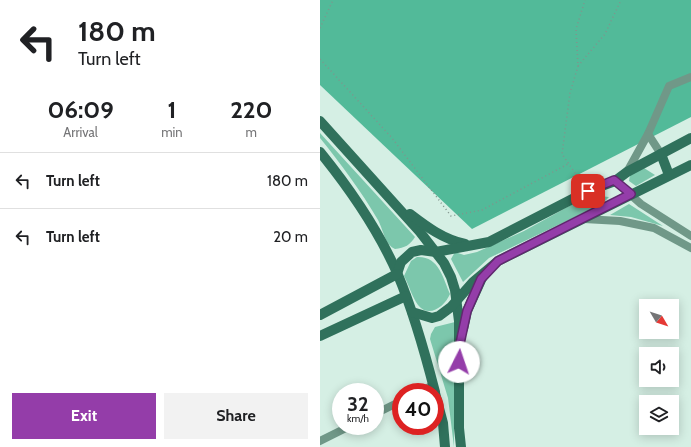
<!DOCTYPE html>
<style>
body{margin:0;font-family:Cabin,sans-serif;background:#f2f2f2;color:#202124;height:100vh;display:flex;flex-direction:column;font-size:15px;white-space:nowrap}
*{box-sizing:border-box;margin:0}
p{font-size:13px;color:#757577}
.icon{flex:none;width:22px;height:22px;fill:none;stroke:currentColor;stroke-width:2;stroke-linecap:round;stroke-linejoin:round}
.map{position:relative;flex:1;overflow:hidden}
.drawer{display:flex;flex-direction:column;background:#fff;width:320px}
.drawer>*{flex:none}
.guide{background:#fff;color:#202124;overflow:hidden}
.needle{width:26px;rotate:129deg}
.fabs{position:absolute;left:319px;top:299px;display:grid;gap:8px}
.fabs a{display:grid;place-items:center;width:40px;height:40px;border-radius:0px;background:#fff;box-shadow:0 2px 10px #0003;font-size:20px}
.speed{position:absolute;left:12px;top:383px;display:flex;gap:8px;font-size:20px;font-weight:700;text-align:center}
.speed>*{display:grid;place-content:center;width:52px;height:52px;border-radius:50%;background:#fff;box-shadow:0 2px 10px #0003;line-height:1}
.speed small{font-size:10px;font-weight:400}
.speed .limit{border:6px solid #d22;background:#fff;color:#111}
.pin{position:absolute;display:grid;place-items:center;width:34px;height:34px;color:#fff;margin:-17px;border-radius:8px;box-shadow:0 2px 6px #0006}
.me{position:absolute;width:44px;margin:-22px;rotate:4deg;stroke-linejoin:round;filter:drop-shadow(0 0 3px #0008)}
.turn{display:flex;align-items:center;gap:14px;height:84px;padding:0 12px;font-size:18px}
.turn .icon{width:52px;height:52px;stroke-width:2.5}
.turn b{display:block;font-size:28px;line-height:34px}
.eta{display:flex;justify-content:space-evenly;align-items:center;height:68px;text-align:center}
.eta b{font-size:24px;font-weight:700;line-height:28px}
.primary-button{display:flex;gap:8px;margin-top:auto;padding:8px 12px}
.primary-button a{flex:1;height:46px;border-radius:0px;background:#943da9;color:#fff;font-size:16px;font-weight:700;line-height:46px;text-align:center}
.primary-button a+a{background:#f2f2f2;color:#202124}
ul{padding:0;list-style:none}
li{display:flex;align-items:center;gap:12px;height:56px;padding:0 12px;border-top:1px solid #e0e0e0}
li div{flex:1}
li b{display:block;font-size:15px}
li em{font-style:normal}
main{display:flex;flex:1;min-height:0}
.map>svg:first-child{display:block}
.green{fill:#7cc7ac}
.forest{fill:#52ba99}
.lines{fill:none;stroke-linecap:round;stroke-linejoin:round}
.path{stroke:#81948c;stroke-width:1.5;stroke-dasharray:1 3;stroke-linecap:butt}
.street{stroke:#709888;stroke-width:8}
.secondary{stroke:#30715c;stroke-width:10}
.route-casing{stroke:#60286e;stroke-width:10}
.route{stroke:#943da9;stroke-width:7}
</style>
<main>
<section class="drawer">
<div class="guide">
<div class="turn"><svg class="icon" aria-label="left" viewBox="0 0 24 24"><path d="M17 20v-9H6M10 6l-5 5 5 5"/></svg><div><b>180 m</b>Turn left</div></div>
</div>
<div class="eta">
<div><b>06:09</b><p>Arrival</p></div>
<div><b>1</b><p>min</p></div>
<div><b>220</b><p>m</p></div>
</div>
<ul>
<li><svg class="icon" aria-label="left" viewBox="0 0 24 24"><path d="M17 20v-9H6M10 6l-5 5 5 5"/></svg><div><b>Turn left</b></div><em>180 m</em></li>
<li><svg class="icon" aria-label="left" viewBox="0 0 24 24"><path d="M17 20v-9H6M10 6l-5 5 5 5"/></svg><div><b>Turn left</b></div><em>20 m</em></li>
</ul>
<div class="primary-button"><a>Exit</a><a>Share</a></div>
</section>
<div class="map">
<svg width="371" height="447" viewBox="0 0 371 447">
<rect width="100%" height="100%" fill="#d5efe4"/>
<g class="green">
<path d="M 0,133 L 95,237 C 90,245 85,248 75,249 C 65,245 63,229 58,220 C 41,191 21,164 0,138 Z"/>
<polygon points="324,168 335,175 316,186 309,181 310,175"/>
<polygon points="279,196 289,197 282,204 169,258 143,282 131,259 135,252 144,255 157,252 204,231 253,204 268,198"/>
<polygon points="309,204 343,226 311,217 290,215"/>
<path d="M 97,257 C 119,256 123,278 130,294 C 125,306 109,319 98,305 C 92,297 89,285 84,276 L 91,261 Z"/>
<polygon points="135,322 134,447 128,398 110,339 111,334 115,327"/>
</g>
<polygon class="forest" points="0,0 371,0 371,117 152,229 0,85"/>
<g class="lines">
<g class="path">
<polyline points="0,28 13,0"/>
<polyline points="0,59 72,138 131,216 162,210 248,164"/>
<polyline points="258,66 285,34 301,0"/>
<polyline points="262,183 242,154 250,93 258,66 256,29 265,0"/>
</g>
<g class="street">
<polyline points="341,154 328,134 349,86 371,77"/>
<polyline points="307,172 328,134"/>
<polyline points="295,181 321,204 371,236"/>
<polyline points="264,219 300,221 334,228 371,248"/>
<polyline points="99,392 113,385"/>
<polyline points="55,414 81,401"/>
<polyline points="0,441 30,426"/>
</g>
<g class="secondary">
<polyline points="0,121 100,232 124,263 131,277 135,290 139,321 139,428 141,447"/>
<path d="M 0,152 C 30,189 59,231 78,275 C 94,313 105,353 115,392"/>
<polyline points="341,154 349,175"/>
<path d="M 90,214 C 107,227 123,239 145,244"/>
<polyline points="77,274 81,262 92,252 101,250 116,252 169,242 268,191 295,181 307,172 371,138"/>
<polyline points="92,312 112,318 119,316 131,307 153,282 178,261 371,165"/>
<polyline points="0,315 77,274"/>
<polyline points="143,329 147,311 162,278"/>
<polyline points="0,336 86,296"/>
<polyline points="115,393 123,423 125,447"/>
</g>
</g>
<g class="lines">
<g class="route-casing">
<polyline id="route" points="139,362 139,348 147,311 161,279 178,261 311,194 294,180 268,191"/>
</g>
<use href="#route" class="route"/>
</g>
</svg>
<div class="fabs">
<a><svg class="needle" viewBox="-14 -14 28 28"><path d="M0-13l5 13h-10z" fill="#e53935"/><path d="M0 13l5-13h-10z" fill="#757577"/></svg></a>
<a><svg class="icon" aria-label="sound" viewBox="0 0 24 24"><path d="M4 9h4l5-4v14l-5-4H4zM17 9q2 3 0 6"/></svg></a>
<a><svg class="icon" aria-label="layers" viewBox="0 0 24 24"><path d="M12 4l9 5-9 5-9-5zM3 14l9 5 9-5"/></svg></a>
</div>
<div class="speed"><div>32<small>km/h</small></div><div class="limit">40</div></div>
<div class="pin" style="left:268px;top:191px;background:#d93025"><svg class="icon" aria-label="arrive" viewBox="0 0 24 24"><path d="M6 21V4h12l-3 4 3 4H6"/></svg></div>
<svg class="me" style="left:139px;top:362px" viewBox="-20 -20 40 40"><circle r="19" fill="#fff"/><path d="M0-13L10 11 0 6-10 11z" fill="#943da9"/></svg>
</div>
</main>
